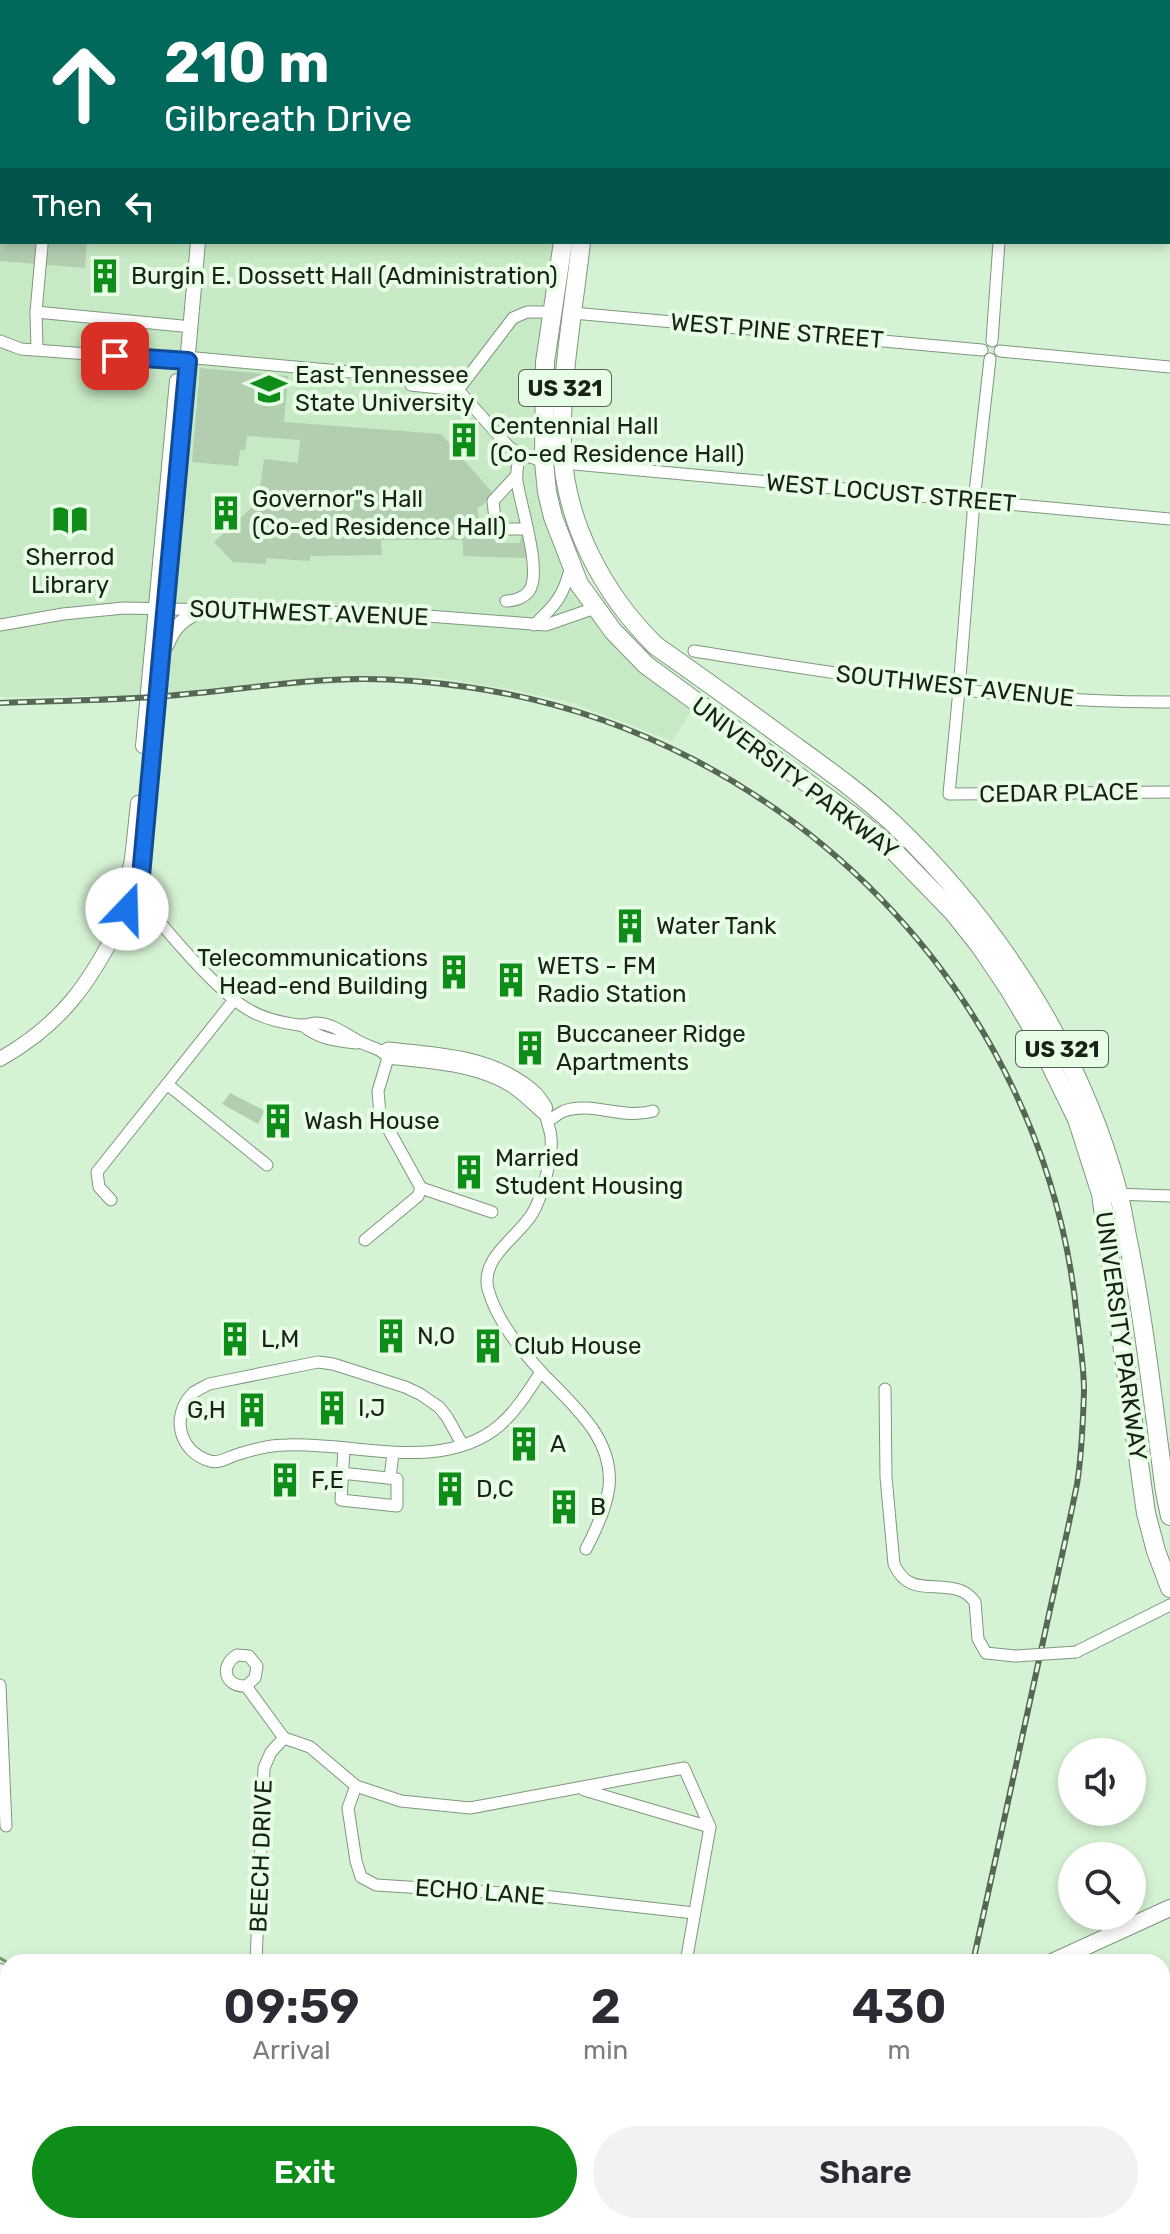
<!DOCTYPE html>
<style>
body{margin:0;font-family:Rubik,sans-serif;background:#f2f2f3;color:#2b2b33;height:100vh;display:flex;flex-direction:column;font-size:30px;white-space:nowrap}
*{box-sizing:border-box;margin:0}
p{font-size:26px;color:#7c7c81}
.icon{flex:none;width:44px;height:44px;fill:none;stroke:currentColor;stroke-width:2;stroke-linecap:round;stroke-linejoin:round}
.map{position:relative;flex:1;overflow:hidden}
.sheet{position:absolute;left:0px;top:1954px;width:1170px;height:280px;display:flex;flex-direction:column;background:#fff;border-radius:24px 24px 0 0;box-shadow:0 4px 12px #0003}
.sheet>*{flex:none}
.hud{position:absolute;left:0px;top:0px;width:1170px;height:244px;box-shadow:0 4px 12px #0003;background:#00695c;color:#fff;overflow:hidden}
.controls{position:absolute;left:1058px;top:1738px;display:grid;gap:16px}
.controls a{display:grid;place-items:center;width:88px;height:88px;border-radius:50%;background:#fff;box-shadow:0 4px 12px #0003;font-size:40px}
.pin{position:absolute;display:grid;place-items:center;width:68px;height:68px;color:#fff;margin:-34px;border-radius:16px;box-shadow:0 4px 12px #0006}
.me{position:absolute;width:88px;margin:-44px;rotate:21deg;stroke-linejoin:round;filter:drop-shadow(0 0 6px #0008)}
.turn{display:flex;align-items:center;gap:28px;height:168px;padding:0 32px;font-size:36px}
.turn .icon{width:104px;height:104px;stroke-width:2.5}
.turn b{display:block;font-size:56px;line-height:68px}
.then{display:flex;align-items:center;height:76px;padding:0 32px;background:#0003;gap:16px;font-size:30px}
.eta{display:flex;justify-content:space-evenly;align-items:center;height:136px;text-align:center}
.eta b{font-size:48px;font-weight:600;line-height:56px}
.primary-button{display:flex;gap:16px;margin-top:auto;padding:16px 32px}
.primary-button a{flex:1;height:92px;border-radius:48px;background:#0f8d19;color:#fff;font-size:32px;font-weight:600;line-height:92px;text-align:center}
.primary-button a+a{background:#f2f2f3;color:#2b2b33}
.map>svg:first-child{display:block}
.built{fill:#c7e9c5}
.green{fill:#b3cdb1}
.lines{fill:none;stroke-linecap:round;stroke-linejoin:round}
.stream{stroke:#719a6f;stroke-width:3}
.minor-casing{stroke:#7e987c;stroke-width:13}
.tertiary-casing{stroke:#7e987c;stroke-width:16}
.secondary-casing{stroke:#7e987c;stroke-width:18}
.trunk-casing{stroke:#7e987c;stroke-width:20}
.minor{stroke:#fff;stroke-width:11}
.tertiary{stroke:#fff;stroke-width:14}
.secondary{stroke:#fff;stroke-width:16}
.trunk{stroke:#fff;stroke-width:18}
.rail-casing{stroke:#576756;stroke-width:6}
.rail{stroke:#e7fde5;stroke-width:3;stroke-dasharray:9;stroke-linecap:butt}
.minor-bridge-casing{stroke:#7e987c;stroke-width:13;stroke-linecap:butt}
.minor-bridge{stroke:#fff;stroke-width:11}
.route-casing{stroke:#114b97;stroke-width:20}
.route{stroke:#1a73e8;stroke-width:14}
.labels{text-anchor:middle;stroke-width:8;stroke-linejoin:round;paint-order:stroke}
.shield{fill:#e7fde5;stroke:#566455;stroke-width:2}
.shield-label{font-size:22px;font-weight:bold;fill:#182217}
.poi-label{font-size:24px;fill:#182217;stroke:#e7fde5;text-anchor:start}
.street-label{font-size:24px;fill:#182217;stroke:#e7fde5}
</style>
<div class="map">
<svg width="1170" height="2234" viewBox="0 0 1170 2234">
<rect width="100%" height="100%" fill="#d6f2d4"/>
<g class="built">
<polygon points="0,0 598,0 598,2 2,2 2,242 558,242 541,492 602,617 697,702 672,741 573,703 515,690 433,677 175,695 0,697"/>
<polygon points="630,0 1170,0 1170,118 1168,118 1168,2 635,2"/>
</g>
<g class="green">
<polygon points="0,189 2,190 2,242 87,242 85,268 0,261"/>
<polygon points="200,368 288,376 284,422 441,434 492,492 483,505 477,508 482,533 493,533 496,543 520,543 521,535 526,544 527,558 463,556 463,541 461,540 381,540 382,555 310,556 310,561 266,558 266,564 233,562 214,542 258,502 264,459 298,463 300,440 247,436 245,450 240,450 238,466 192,462"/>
<polygon points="230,1093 265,1111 258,1124 222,1104"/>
<polygon points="1170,2053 1170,2234 981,2234 981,2226 1162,2226 1162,2058"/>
</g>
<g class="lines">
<g class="stream">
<polyline points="0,1958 8,1963"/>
<polyline points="1162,2054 1170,2051"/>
</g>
<g class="minor-casing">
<g id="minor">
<polyline points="762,0 785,2"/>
<polyline points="1020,2 1020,0"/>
<polyline points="1168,38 1170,38"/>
<polyline points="0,116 2,116"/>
<polyline points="1168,122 1170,122"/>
<polyline points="1168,204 1170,205"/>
<polyline points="36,312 182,326"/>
<polyline points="573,313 982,350"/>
<path d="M 0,341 L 21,349 L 168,360 L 188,361 L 196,358 L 450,381 L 509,447 C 520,456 531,456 544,462"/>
<polyline points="992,341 999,242"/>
<polyline points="37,349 36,312 42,245"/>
<polyline points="1000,351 1170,367"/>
<polyline points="990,359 974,501 959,690 949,794 1170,792"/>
<polyline points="411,385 458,390"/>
<polyline points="458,390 513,318 527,312 552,312"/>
<polyline points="563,463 1170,519"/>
<polyline points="516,476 493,501 496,529 526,529"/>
<path d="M 506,601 C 514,601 524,598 529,591 C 543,573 520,504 517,481 C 516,472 518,464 519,456"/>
<polyline points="0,625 63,614 124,608 401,614 546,625 595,608"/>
<path d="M 534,625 C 556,605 564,595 571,566"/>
<path d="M 694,651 C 852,676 1010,703 1170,702"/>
<path d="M 133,889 L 137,890 C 155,920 221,996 251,1011 C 265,1019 284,1023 299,1025 C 305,1026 311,1023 317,1023 C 334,1024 348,1036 362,1043 C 372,1048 381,1048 388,1058 L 378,1091 L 380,1114 L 421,1188"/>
<path d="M 302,1025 C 319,1039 335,1041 357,1043"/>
<path d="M 383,1051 L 388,1048 C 437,1053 487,1055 527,1085 C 534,1090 540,1096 544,1103 C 549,1111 545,1105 546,1114 C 546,1122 551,1130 551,1138 C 553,1156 542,1198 532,1214 C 518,1237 480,1258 488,1289 C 497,1322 522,1351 544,1375 C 574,1406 614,1439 609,1487 C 606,1509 596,1530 586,1549"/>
<path d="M 388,1058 C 429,1063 476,1064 512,1087 C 524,1095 534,1106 546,1116"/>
<polyline points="167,1084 267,1165"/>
<path d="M 548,1121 C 553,1118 559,1113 564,1111 C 592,1101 623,1120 653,1111"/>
<polyline points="421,1188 492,1212"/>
<polyline points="1115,1194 1170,1196"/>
<polyline points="111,1200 99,1187 97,1172 234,1000"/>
<polyline points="365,1240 418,1196 421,1188"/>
<path d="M 885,1389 L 886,1477 L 894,1564 C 908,1596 933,1582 959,1590 C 966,1592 971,1597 975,1602 L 978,1639 L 986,1653 L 1015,1656"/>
<path d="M 462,1444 L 447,1417 L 439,1407 L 420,1394 L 405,1387 L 333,1364 L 318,1362 L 209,1384 C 204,1387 197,1390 193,1393 C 170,1416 179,1452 210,1461 C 220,1464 230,1456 239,1454 C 254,1449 271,1445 287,1445 C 354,1442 443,1474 500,1425 C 517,1410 529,1390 541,1372"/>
<polyline points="341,1473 397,1479 397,1506 341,1500 344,1449"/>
<polyline points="390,1478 393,1453"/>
<polyline points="1076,1652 1170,1605"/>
<polyline points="0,1685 6,1826"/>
<path d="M 246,1686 L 255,1678 L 257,1666 L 249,1656 L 237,1655 C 219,1666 225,1687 246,1686 L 284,1738"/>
<polyline points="284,1738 310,1747 356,1786 401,1801 470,1808 684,1768 710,1827 686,1962"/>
<polyline points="356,1786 348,1808 356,1861 361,1877 376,1885 534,1895 694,1913"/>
<polyline points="584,1790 710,1827"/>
<polyline points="256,1962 264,1768 271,1752 284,1738"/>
<polyline points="0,2114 8,2135"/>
<polyline points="19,2226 19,2234"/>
<polyline points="501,2226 501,2234"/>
<polyline points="232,2234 255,2226"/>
</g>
</g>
<g class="tertiary-casing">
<g id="tertiary">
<polyline points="210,2 210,0"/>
<polyline points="220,2 221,0"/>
<path d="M 167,644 C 174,626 185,617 203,610"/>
<polyline points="143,746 177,381"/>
<polyline points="122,904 132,859 138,803"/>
<path d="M 0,1059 C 62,1024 90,983 121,921 C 128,906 136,892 141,876 L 198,242"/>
</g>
</g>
<g class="secondary-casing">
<g id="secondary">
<polyline points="1052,1962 1170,1908"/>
<polyline points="0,1972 8,1979"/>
</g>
</g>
<g class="trunk-casing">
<g id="trunk">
<polyline points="606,2 606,0"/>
<polyline points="622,2 622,0"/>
<polyline points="563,242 545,362 544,462 547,492 553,517 579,584 613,631 646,665 851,815 888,845 953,912 980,946 1009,989 1034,1031 1077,1119 1101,1194 1146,1513 1156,1551 1170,1588"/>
<path d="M 581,242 C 574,306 560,381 562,445 C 564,521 603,594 656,646 C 699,676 742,707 784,738 C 821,765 860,792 894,824 C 998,924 1081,1052 1118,1192 C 1123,1210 1125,1228 1129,1246 C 1145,1327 1154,1410 1165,1492 L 1170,1516"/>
</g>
</g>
<use href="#minor" class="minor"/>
<use href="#tertiary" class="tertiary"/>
<use href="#secondary" class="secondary"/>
<use href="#trunk" class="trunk"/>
<g class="rail-casing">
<g id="rail">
<path d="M 0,703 C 62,700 125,701 187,694 C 245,689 305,679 363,679 C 398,679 433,682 467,687 C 787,732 1046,995 1077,1318 C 1080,1342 1084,1367 1084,1391 C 1083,1422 1082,1454 1077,1484 C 1067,1535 1055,1586 1044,1637 C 1020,1745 997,1854 973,1962"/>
<polyline points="939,2234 940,2226"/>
</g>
</g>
<use href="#rail" class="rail"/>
<g class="minor-bridge-casing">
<polyline id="minor-bridge" points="1015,1656 1076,1652"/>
</g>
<use href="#minor-bridge" class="minor-bridge"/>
</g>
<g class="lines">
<g class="route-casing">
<polyline id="route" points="115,356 188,361 141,876 137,890 127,909"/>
</g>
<use href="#route" class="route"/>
</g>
<defs>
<g id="building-bare" transform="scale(2.76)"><path d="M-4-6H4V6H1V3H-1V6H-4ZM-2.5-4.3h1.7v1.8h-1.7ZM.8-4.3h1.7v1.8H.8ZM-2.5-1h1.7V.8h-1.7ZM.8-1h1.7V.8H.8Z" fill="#0f8d19" stroke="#e7fde5" stroke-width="2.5" paint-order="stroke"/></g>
<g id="university-bare" transform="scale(2.76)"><path d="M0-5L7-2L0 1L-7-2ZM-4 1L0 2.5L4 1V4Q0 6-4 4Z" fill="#0f8d19" stroke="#e7fde5" stroke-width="2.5" paint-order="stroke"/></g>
<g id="library-bare" transform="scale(2.76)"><path d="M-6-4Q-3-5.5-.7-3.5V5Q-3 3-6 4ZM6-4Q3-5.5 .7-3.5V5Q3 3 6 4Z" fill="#0f8d19" stroke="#e7fde5" stroke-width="2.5" paint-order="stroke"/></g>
</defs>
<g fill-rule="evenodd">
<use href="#building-bare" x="105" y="276"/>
<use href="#university-bare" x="269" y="389"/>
<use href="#building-bare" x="464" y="440"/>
<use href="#building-bare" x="226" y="513"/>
<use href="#library-bare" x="70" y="520"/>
<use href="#building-bare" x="630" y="926"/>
<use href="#building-bare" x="454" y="972"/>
<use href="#building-bare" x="511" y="980"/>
<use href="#building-bare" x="530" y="1048"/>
<use href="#building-bare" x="278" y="1121"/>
<use href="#building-bare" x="469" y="1172"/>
<use href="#building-bare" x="391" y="1336"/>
<use href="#building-bare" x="235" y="1339"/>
<use href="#building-bare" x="488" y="1346"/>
<use href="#building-bare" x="332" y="1408"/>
<use href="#building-bare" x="252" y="1410"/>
<use href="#building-bare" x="524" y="1444"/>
<use href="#building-bare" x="285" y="1480"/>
<use href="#building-bare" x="450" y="1489"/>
<use href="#building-bare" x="564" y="1507"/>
</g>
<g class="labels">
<g class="shield">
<rect x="519" y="370" width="92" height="36" rx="6"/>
<rect x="1016" y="1031" width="92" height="36" rx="6"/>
</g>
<g class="shield-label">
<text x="565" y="396">US 321</text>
<text x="1062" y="1057">US 321</text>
</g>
<g class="poi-label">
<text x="131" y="284">Burgin E. Dossett Hall (Administration)</text>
<text x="295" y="383">East Tennessee<tspan x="295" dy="28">State University</tspan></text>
<text x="490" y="434">Centennial Hall<tspan x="490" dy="28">(Co-ed Residence Hall)</tspan></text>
<text x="252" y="507">Governor"s Hall<tspan x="252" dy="28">(Co-ed Residence Hall)</tspan></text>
<text x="70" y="565" text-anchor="middle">Sherrod<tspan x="70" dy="28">Library</tspan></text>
<text x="656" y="934">Water Tank</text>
<text x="428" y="966" text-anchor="end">Telecommunications<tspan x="428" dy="28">Head-end Building</tspan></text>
<text x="537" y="974">WETS - FM<tspan x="537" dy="28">Radio Station</tspan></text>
<text x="556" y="1042">Buccaneer Ridge<tspan x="556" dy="28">Apartments</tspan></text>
<text x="304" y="1129">Wash House</text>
<text x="495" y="1166">Married<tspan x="495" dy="28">Student Housing</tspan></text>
<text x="417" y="1344">N,O</text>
<text x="261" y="1347">L,M</text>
<text x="514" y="1354">Club House</text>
<text x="358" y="1416">I,J</text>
<text x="226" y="1418" text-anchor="end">G,H</text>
<text x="550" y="1452">A</text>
<text x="311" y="1488">F,E</text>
<text x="476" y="1497">D,C</text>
<text x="590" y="1515">B</text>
</g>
<g class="street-label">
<text transform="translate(777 331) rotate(5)" y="8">WEST PINE STREET</text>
<text transform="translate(891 493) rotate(5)" y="8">WEST LOCUST STREET</text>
<text transform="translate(309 613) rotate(2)" y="8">SOUTHWEST AVENUE</text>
<text transform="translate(955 686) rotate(6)" y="8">SOUTHWEST AVENUE</text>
<text transform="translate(795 778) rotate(37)" y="8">UNIVERSITY PARKWAY</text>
<text transform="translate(1059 793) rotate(-1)" y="8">CEDAR PLACE</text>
<text transform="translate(1121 1336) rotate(82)" y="8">UNIVERSITY PARKWAY</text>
<text transform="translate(261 1856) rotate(-88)" y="8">BEECH DRIVE</text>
<text transform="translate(480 1892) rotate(4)" y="8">ECHO LANE</text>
</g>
</g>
</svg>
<div class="controls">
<a><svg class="icon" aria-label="sound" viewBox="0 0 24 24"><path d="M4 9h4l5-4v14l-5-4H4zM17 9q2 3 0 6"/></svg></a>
<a><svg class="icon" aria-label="search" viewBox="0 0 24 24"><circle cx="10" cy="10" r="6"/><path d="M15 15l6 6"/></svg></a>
</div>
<div class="pin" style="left:115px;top:356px;background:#d93025"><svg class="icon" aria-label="arrive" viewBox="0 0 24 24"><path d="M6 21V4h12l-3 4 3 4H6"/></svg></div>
<svg class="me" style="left:127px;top:909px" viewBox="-20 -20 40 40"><circle r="19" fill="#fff"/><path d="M0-13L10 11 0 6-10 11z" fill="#1a73e8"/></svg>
<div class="hud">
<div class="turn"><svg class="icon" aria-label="ahead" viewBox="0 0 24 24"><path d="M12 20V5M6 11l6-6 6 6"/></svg><div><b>210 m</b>Gilbreath Drive</div></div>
<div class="then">Then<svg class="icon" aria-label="left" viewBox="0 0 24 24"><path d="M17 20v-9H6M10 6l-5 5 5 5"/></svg></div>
</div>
<section class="sheet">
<div class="eta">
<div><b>09:59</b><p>Arrival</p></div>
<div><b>2</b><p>min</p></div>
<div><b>430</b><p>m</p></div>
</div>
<div class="primary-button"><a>Exit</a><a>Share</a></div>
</section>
</div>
